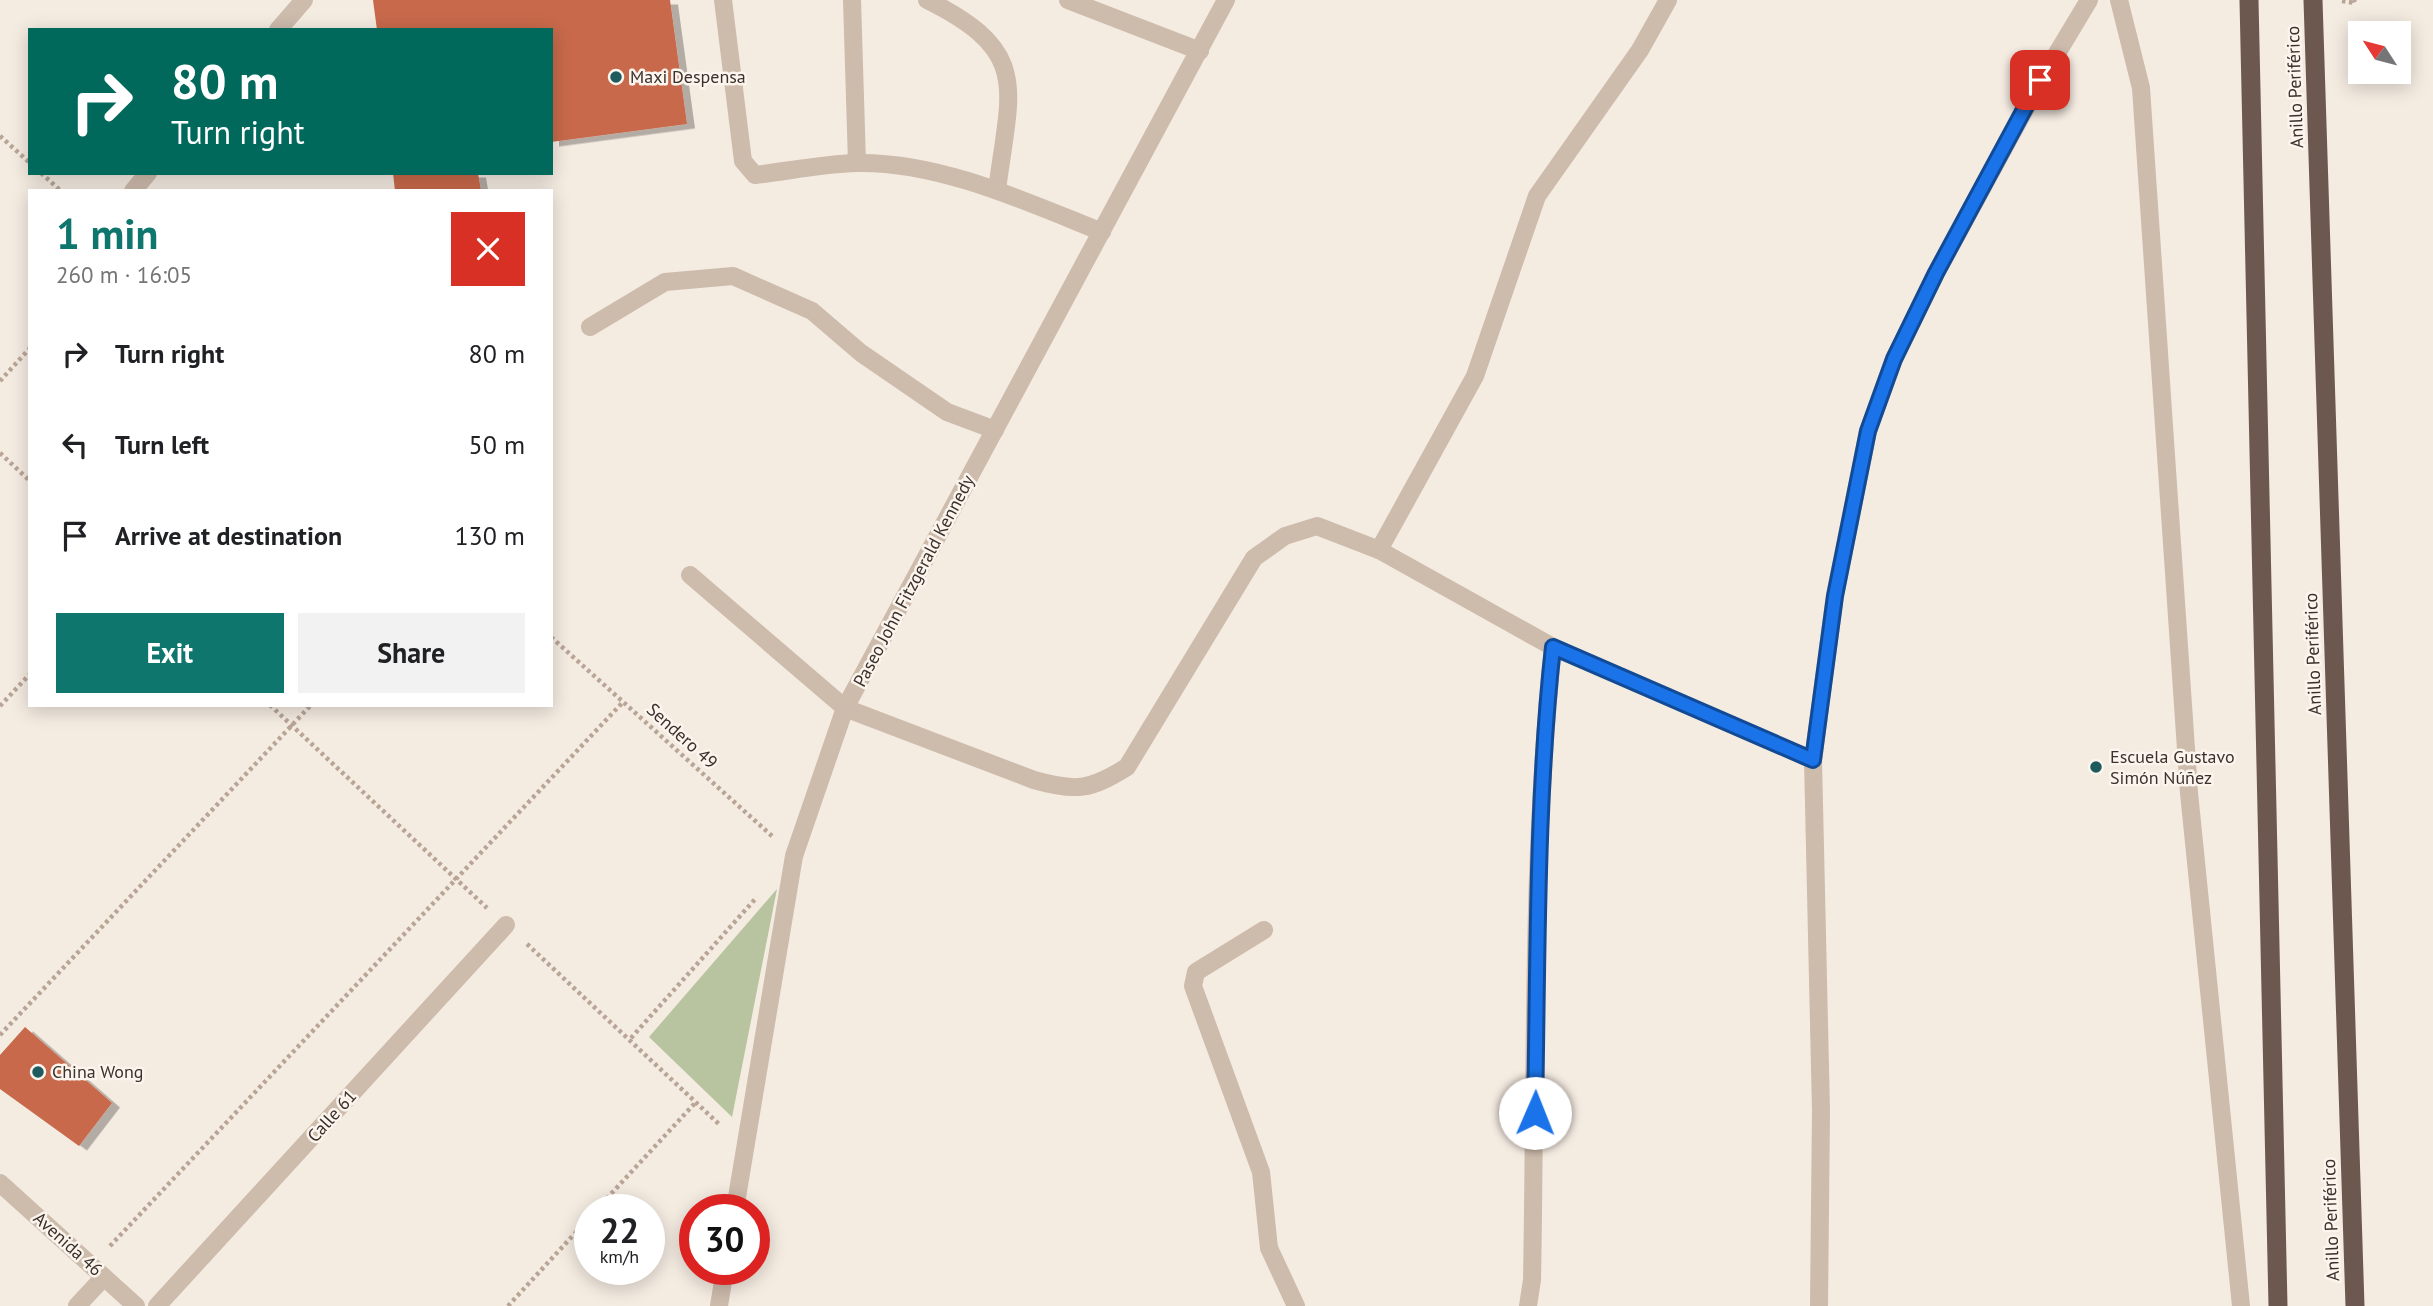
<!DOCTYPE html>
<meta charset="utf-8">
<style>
body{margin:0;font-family:"PT Sans",sans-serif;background:#f2f2f2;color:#202124;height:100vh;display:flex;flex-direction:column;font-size:26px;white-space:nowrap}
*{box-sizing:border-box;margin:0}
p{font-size:23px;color:#757577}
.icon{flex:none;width:38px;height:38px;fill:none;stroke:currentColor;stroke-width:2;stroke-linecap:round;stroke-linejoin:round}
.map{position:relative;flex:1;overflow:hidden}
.sheet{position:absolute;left:28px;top:189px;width:525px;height:518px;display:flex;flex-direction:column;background:#fff;border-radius:0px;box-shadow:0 4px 18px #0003}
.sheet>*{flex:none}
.top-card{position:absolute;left:28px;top:28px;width:525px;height:147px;border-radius:0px;box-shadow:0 4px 18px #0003;background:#00695c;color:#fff;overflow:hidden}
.needle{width:46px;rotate:306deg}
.fabs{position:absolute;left:2348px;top:21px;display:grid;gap:14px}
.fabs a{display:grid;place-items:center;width:63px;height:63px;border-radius:0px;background:#fff;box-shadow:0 4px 18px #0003;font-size:35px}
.speed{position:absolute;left:574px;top:1194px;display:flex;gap:14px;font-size:35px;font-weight:700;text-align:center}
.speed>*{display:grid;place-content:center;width:91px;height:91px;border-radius:50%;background:#fff;box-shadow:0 4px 18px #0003;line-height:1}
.speed small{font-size:18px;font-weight:400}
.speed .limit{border:10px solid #d22;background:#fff;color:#111}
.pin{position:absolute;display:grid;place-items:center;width:60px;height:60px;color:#fff;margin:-30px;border-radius:14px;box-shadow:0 4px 10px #0006}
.me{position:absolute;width:77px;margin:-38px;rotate:1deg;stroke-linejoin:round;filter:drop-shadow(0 0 5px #0008)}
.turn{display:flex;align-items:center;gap:24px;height:147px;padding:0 28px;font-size:32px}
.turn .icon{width:91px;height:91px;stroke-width:2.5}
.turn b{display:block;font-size:49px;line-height:60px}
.round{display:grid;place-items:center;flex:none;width:74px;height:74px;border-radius:0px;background:#f2f2f2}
.head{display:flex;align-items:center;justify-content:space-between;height:119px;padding:0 28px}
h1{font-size:42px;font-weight:800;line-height:52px;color:#0f766e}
.button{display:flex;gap:14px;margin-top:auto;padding:14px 28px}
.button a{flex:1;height:80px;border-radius:0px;background:#0f766e;color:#fff;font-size:28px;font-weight:800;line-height:80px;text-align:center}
.button a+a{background:#f2f2f2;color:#202124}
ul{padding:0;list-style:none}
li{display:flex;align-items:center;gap:21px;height:91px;padding:0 28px}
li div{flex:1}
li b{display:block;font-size:26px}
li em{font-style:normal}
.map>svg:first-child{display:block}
.green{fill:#b8c4a0}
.building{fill:#c8694b;filter:url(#shadow)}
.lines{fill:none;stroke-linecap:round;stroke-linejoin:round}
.path{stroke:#b9a596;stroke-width:4.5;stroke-dasharray:3.5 3.5;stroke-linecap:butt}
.service{stroke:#cdbbac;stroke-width:18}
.minor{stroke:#cdbbac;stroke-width:18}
.tertiary{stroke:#cdbbac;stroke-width:18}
.trunk{stroke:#6c584f;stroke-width:19}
.route-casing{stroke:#114b97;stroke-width:18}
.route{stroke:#1a73e8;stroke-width:12}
.poi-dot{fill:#1f5a5e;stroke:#fbf5ee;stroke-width:2.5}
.labels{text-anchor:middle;stroke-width:5;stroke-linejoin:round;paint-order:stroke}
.poi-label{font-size:18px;fill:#3b302b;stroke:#fbf5ee;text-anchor:start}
.street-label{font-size:18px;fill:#3b302b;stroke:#fbf5ee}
</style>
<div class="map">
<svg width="2433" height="1306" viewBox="0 0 2433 1306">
<defs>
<filter id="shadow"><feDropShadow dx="8" dy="4.5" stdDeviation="0" flood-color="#0004"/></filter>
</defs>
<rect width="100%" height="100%" fill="#f4ebe1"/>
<polygon class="green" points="777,889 732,1117 649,1037"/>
<g class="building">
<polygon points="373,0 670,0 687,124 551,142 551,30 377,30"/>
<polygon points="393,173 478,173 481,191 395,191"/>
<polygon points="25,1027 112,1103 79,1146 0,1089 0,1055"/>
</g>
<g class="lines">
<g class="path">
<polyline points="2342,1 2355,3 2354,0"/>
<polyline points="0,136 30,163"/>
<polyline points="41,173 61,191"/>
<polyline points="0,381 30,348"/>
<polyline points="0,453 30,481"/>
<polyline points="551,637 772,836"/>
<polyline points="270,705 487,908"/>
<polyline points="0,706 30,674"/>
<polyline points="527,944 720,1125"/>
<polyline points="0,1035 311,705"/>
<polyline points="631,1038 757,897"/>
<polyline points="597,1209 696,1102"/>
<polyline points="110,1246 623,702"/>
<polyline points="508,1306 590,1217"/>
</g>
<g class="service">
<path d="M 723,0 L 743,161 L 755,175 C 789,171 823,164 856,163 C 939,161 1027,202 1102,232"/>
<polyline points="852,0 857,163"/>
<path d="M 927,0 C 1032,52 1010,88 997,190"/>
<polyline points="2119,0 2141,88 2189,793 2241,1306"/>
<polyline points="590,327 665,282 733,276 812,311 861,353 947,412 995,430"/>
<polyline points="690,575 845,708"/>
</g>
<g class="minor">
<polyline points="1068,0 1200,51"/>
<polyline points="278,30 304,0"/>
<polyline points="133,191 148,173"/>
<polyline points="1379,550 1475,376 1537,196 1640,50 1668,0"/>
<path d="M 845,708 L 1034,780 C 1076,792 1090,790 1127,767 L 1254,558 L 1285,536 L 1317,526 L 1379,550 L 1553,647 L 1813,760"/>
<polyline points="1264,930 1196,972 1193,986 1261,1172 1269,1248 1296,1306"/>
<polyline points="157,1306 506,925"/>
<path d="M 1528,1306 L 1532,1280 C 1536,1069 1531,857 1553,647"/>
<polyline points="1819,1306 1821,1111 1813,760 1835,595 1868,431 1894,359 1936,273 2041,80 2089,0"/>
</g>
<g class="tertiary">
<polyline points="0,1183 136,1306"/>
<polyline points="735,1209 794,856 845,708 1226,0"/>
<polyline points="77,1306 104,1277"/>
<polyline points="719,1306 725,1269"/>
</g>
<g class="trunk">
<polyline points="2249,0 2278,1306"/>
<polyline points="2313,0 2355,1306"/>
</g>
</g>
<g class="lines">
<g class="route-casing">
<path id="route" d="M 1535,1113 C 1538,957 1536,802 1553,647 L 1813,760 L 1835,596 L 1868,431 L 1894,359 L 1936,273 L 2040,80"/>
</g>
<use href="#route" class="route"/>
</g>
<g class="poi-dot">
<circle cx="616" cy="77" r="7"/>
<circle cx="2096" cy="767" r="7"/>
<circle cx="38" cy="1072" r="7"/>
</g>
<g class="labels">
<g class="poi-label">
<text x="630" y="83">Maxi Despensa</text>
<text x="2110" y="763">Escuela Gustavo<tspan x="2110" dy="21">Simón Núñez</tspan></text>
<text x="52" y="1078">China Wong</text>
</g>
<g class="street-label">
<text transform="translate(2295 87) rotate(-92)" y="6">Anillo Periférico</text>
<text transform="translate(914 581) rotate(-62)" y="6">Paseo John Fitzgerald Kennedy</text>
<text transform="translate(2313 654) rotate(-92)" y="6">Anillo Periférico</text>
<text transform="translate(682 736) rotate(42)" y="6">Sendero 49</text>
<text transform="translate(332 1116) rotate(-48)" y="6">Calle 61</text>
<text transform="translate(2331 1220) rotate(-92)" y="6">Anillo Periférico</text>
<text transform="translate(68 1244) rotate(42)" y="6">Avenida 46</text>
</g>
</g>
</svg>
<div class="fabs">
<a><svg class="needle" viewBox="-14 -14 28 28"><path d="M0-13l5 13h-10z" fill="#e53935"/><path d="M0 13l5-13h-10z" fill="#757577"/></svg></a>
</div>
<div class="speed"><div>22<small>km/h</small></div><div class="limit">30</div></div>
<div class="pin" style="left:2040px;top:80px;background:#d93025"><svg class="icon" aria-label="arrive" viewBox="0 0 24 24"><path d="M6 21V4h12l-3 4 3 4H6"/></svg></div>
<svg class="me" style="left:1535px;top:1113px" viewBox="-20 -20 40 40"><circle r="19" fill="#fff"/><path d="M0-13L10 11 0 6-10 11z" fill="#1a73e8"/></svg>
<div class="top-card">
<div class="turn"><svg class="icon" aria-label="right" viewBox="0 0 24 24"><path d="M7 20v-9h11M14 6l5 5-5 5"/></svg><div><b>80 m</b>Turn right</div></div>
</div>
<section class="sheet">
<div class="head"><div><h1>1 min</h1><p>260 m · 16:05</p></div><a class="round" style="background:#d93025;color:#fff"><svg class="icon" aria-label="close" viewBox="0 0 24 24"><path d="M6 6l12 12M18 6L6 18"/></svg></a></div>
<ul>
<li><svg class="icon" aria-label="right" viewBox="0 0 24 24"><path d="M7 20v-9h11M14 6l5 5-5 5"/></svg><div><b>Turn right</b></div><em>80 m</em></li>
<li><svg class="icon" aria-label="left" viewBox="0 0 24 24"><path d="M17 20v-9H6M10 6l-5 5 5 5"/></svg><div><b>Turn left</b></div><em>50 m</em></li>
<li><svg class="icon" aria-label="arrive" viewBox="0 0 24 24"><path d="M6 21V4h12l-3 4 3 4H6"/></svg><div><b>Arrive at destination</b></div><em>130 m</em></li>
</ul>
<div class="button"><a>Exit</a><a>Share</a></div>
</section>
</div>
